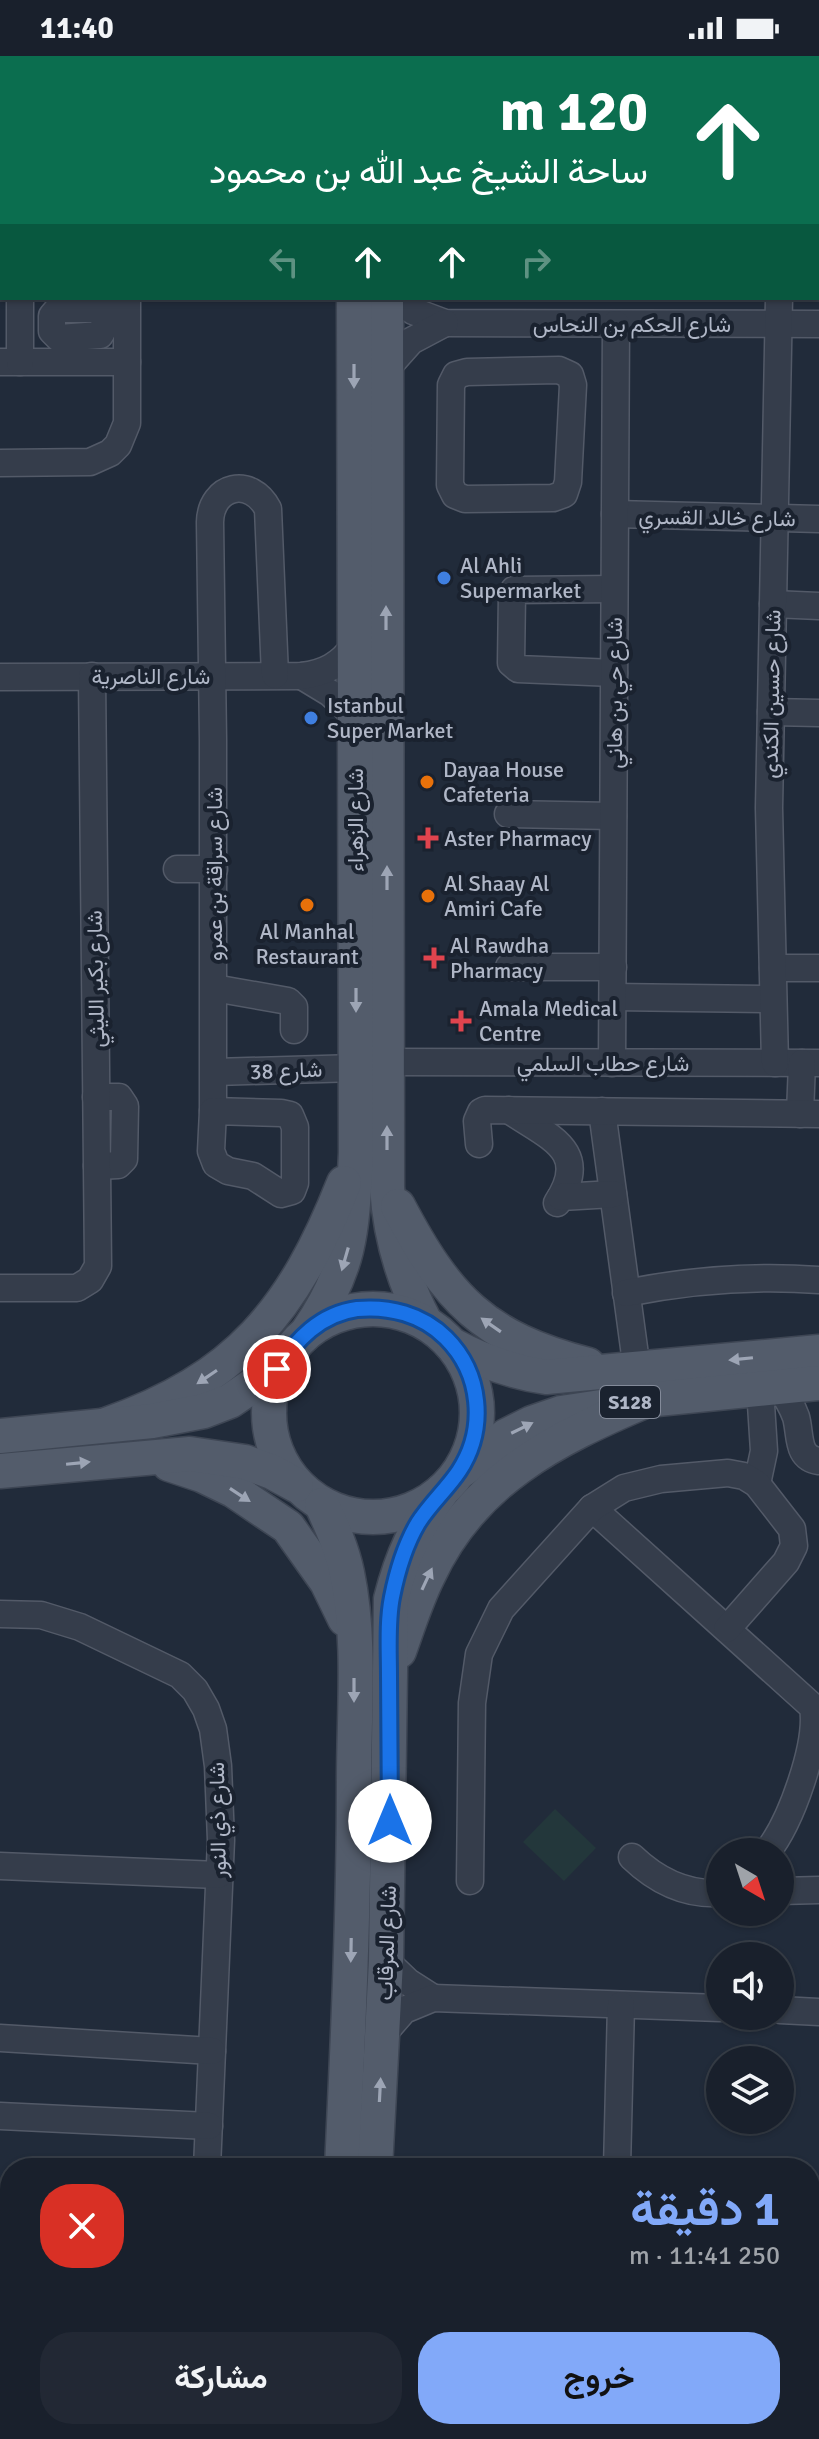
<!DOCTYPE html>
<html lang="ar">
<meta charset="utf-8">
<style>
body{margin:0;font-family:Signika,Vazirmatn,sans-serif;background:#222834;color:#f1f3f6;direction:rtl;height:100vh;display:flex;flex-direction:column;font-size:30px;white-space:nowrap}
*{box-sizing:border-box;margin:0}
p{font-size:26px;color:#9fa3a9}
.icon{flex:none;width:44px;height:44px;fill:none;stroke:currentColor;stroke-width:2;stroke-linecap:round;stroke-linejoin:round}
.map{position:relative;flex:1;overflow:hidden;direction:ltr}
.side{position:absolute;left:0px;top:2102px;width:820px;height:282px;display:flex;flex-direction:column;background:#19202c;border-radius:32px 32px 0 0;box-shadow:0 2px 6px #0004,0 0 0 2px #373e48;direction:rtl}
.side>*{flex:none}
.top-card{position:absolute;left:0px;top:0px;width:820px;height:244px;box-shadow:0 2px 6px #0004,0 0 0 2px #373e48;direction:rtl;background:#0b6e4f;color:#fff;overflow:hidden}
.needle{width:52px;rotate:141deg}
.buttons{position:absolute;left:706px;top:1782px;display:grid;gap:16px}
.buttons a{display:grid;place-items:center;width:88px;height:88px;border-radius:50%;background:#19202c;box-shadow:0 2px 6px #0004,0 0 0 2px #373e48;font-size:40px}
.pin{position:absolute;display:grid;place-items:center;width:68px;height:68px;color:#fff;margin:-34px;border:4px solid #fff;border-radius:50%;box-shadow:0 2px 8px #0007}
.me{position:absolute;width:88px;margin:-44px;rotate:0deg;stroke-linejoin:round;filter:drop-shadow(0 0 6px #0008)}
.turn{display:flex;align-items:center;gap:28px;height:168px;padding:0 40px;font-size:36px}
.turn .icon{width:104px;height:104px;stroke-width:2.5}
.turn b{display:block;font-size:56px;line-height:68px}
.lanes{display:flex;align-items:center;height:76px;padding:0 40px;background:#0003;justify-content:center;gap:40px;direction:ltr}
.lanes .off{opacity:.35}
.round{display:grid;place-items:center;flex:none;width:84px;height:84px;border-radius:32px;background:#222834}
.head{display:flex;align-items:center;justify-content:space-between;height:136px;padding:0 40px}
h1{font-size:48px;font-weight:700;line-height:60px;color:#82a9f9}
.action{display:flex;gap:16px;margin-top:auto;padding:16px 40px}
.action a{flex:1;height:92px;border-radius:32px;background:#82a9f9;color:#111;font-size:32px;font-weight:700;line-height:92px;text-align:center}
.action a+a{background:#222834;color:#f1f3f6}
.status{display:flex;justify-content:space-between;align-items:center;height:56px;padding:0 40px;background:#19202c;direction:ltr}
.status svg{height:22px;fill:currentColor}
.map>svg:first-child{display:block}
.green{fill:#23373b}
.lines{fill:none;stroke-linecap:round;stroke-linejoin:round}
.minor-casing{stroke:#535a68;stroke-width:29}
.major-casing{stroke:#3e4654;stroke-width:37}
.minor{stroke:#353d4b;stroke-width:26}
.major{stroke:#535c6b;stroke-width:34}
.oneway{fill:#9da5b5}
.route-casing{stroke:#114b97;stroke-width:20}
.route{stroke:#1a73e8;stroke-width:14}
.shop-dot{fill:#3f7fe0;stroke:#1a222f;stroke-width:3}
.food-dot{fill:#e8710a;stroke:#1a222f;stroke-width:3}
.health-dot{fill:#e0444e;stroke:#1a222f;stroke-width:3}
.labels{text-anchor:middle;stroke-width:8;stroke-linejoin:round;paint-order:stroke}
.shield{fill:#1a222f;stroke:#838a99;stroke-width:2}
.shield-label{font-size:20px;font-weight:bold;fill:#b0b7c7}
.street-label{font-size:22px;fill:#b0b7c7;stroke:#1a222f}
.poi-label{font-size:22px;fill:#b0b7c7;stroke:#1a222f;text-anchor:start}
</style>
<div class="status"><b>11:40</b><svg viewBox="0 0 49 12"><path d="M0 12V9h3v3zM5 12V6h3v6zM10 12V3h3v9zM15 12V0h3v12zM26 1h20v11H26zM47 4h2v5h-2z"/></svg></div>
<div class="map">
<svg width="819" height="2383" viewBox="0 0 819 2383">
<rect width="100%" height="100%" fill="#212b3a"/>
<polygon class="green" points="555,1753 596,1792 564,1825 523,1786"/>
<g class="lines">
<g class="minor-casing">
<g id="minor">
<polyline points="224,0 224,2"/>
<polyline points="571,2 571,0"/>
<polyline points="787,2 787,0"/>
<polyline points="0,206 2,206"/>
<polyline points="395,242 413,255 445,267 819,268"/>
<path d="M 105,253 L 58,253 L 52,260 L 52,275 L 59,282 L 100,279 C 107,270 105,253 105,242"/>
<polyline points="0,306 127,306"/>
<polyline points="20,306 20,242"/>
<polyline points="386,313 411,285 445,267"/>
<polygon points="559,314 570,319 573,329 568,426 564,438 553,442 465,443 455,439 450,429 451,329 456,319 467,316"/>
<polyline points="0,407 90,406 110,397 118,389 127,367 127,242"/>
<polyline points="615,458 819,463"/>
<polyline points="773,548 819,550"/>
<polyline points="614,617 518,613 511,607 512,538 514,534 614,533"/>
<polyline points="302,620 330,637 355,660"/>
<path d="M 0,621 L 302,620 C 325,617 340,609 354,590"/>
<polyline points="771,656 819,657"/>
<polyline points="508,758 613,760"/>
<polyline points="177,813 214,813"/>
<polyline points="509,911 613,911"/>
<polyline points="773,912 819,912"/>
<polyline points="214,932 288,945 294,951 294,974"/>
<polyline points="613,941 773,943"/>
<polyline points="387,1006 819,1007"/>
<polyline points="612,1007 616,268"/>
<polyline points="775,1007 769,752 779,242"/>
<polyline points="215,1016 356,1012"/>
<polyline points="96,1041 119,1041 125,1050 124,1103 118,1109 97,1110"/>
<path d="M 509,1054 C 548,1081 592,1094 557,1147"/>
<path d="M 213,1055 L 213,684 L 210,466 C 211,429 251,420 268,453 L 275,619"/>
<polygon points="213,1055 281,1057 290,1059 295,1071 295,1127 292,1135 281,1138 253,1120 228,1115 216,1108 211,1095"/>
<polyline points="602,1055 637,1314"/>
<polyline points="800,1058 802,1007"/>
<polyline points="479,1088 477,1065 481,1056 485,1054 819,1058"/>
<polyline points="561,1141 613,1138"/>
<polyline points="0,1232 77,1232 90,1224 98,1210 92,620"/>
<path d="M 626,1237 C 691,1224 754,1219 819,1224"/>
<path d="M 779,1331 C 786,1340 792,1350 796,1361 C 801,1379 796,1402 819,1405"/>
<polyline points="757,1428 764,1395 760,1333"/>
<path d="M 592,1452 L 813,1651 C 819,1688 791,1766 767,1796"/>
<polyline points="0,1558 41,1559 80,1571 180,1619 195,1634 206,1653 213,1673 218,1710 221,1784 207,2112"/>
<path d="M 632,1801 C 657,1825 685,1839 720,1837"/>
<polyline points="0,1810 218,1819"/>
<polyline points="470,1825 472,1647 479,1598 501,1553 592,1452 624,1432 661,1423 728,1417 744,1420 757,1428 792,1473 794,1490 786,1506 727,1573"/>
<polyline points="780,1835 819,1834"/>
<polyline points="386,1905 408,1926 433,1942"/>
<polyline points="780,1954 819,1956"/>
<polyline points="384,1977 404,1954 433,1942 720,1952"/>
<polyline points="0,1982 212,1995"/>
<polyline points="0,2060 209,2070"/>
<polyline points="617,2112 621,1949"/>
<polyline points="0,2156 10,2157"/>
<polyline points="0,2230 10,2230"/>
<polyline points="0,2332 10,2333"/>
<polyline points="810,2336 819,2336"/>
<polyline points="195,2383 196,2374"/>
<polyline points="572,2383 573,2374"/>
<polyline points="768,2383 769,2374"/>
</g>
</g>
<g class="major-casing">
<g id="major">
<polyline points="354,0 354,2"/>
<polyline points="386,0 386,2"/>
<path d="M 386,242 L 387,1131 C 390,1180 402,1222 425,1266"/>
<path d="M 398,1150 C 447,1243 483,1282 588,1309"/>
<circle cx="373" cy="1357" r="104"/>
<path d="M 308,1275 C 352,1210 352,1173 356,1097 L 354,242"/>
<path d="M 454,1290 C 484,1306 512,1316 546,1321 L 819,1296"/>
<path d="M 106,1369 C 238,1323 294,1254 344,1127"/>
<polyline points="0,1380 152,1365 204,1355 230,1345 277,1313"/>
<polyline points="169,1408 202,1419 233,1434 288,1471 327,1526 345,1563"/>
<polyline points="462,1414 506,1380 532,1367 561,1357 647,1344 819,1327"/>
<polyline points="0,1415 190,1398 245,1406 272,1416 296,1429"/>
<path d="M 322,1449 C 332,1471 342,1493 347,1517 C 361,1584 354,1656 354,1724 C 354,1853 348,1983 342,2112"/>
<path d="M 399,1595 C 408,1570 416,1544 428,1520 C 472,1424 555,1383 647,1344"/>
<path d="M 375,2112 L 386,1905 L 391,1543 C 402,1500 415,1472 442,1435"/>
<polyline points="320,2383 321,2374"/>
<polyline points="354,2383 355,2374"/>
</g>
</g>
<use href="#minor" class="minor"/>
<use href="#major" class="major"/>
</g>
<defs><path id="oneway-solid" d="M-6-.8H1V-3.2L6.5 0L1 3.2V.8H-6Z" transform="scale(2)"/></defs>
<g class="oneway">
<use href="#oneway-solid" transform="translate(354 320) rotate(90)"/>
<use href="#oneway-solid" transform="translate(386 562) rotate(-90)"/>
<use href="#oneway-solid" transform="translate(387 822) rotate(-90)"/>
<use href="#oneway-solid" transform="translate(356 944) rotate(90)"/>
<use href="#oneway-solid" transform="translate(387 1082) rotate(-90)"/>
<use href="#oneway-solid" transform="translate(345 1203) rotate(106)"/>
<use href="#oneway-solid" transform="translate(491 1269) rotate(-145)"/>
<use href="#oneway-solid" transform="translate(741 1303) rotate(174)"/>
<use href="#oneway-solid" transform="translate(207 1321) rotate(146)"/>
<use href="#oneway-solid" transform="translate(522 1372) rotate(-26)"/>
<use href="#oneway-solid" transform="translate(78 1407) rotate(-6)"/>
<use href="#oneway-solid" transform="translate(240 1439) rotate(33)"/>
<use href="#oneway-solid" transform="translate(427 1523) rotate(-65)"/>
<use href="#oneway-solid" transform="translate(354 1634) rotate(90)"/>
<use href="#oneway-solid" transform="translate(351 1894) rotate(91)"/>
<use href="#oneway-solid" transform="translate(380 2034) rotate(-87)"/>
</g>
<g class="lines">
<g class="route-casing">
<path id="route" d="M 277,1313 C 296,1284 320,1258 357,1253 C 389,1250 422,1258 446,1282 C 481,1317 487,1372 459,1415 C 447,1433 430,1448 418,1467 C 405,1489 397,1516 392,1541 C 387,1566 389,1594 389,1620 C 389,1668 390,1717 390,1765"/>
</g>
<use href="#route" class="route"/>
</g>
<g class="shop-dot">
<circle cx="444" cy="522" r="8"/>
<circle cx="311" cy="662" r="8"/>
</g>
<g class="food-dot">
<circle cx="427" cy="726" r="8"/>
<circle cx="428" cy="840" r="8"/>
<circle cx="307" cy="849" r="8"/>
</g>
<g class="health-dot">
<path d="M424 770h8v8h8v8h-8v8h-8v-8h-8v-8h8z"/>
<path d="M430 890h8v8h8v8h-8v8h-8v-8h-8v-8h8z"/>
<path d="M457 953h8v8h8v8h-8v8h-8v-8h-8v-8h8z"/>
</g>
<g class="labels">
<rect class="shield" x="600" y="1330" width="60" height="32" rx="6"/>
<g class="shield-label">
<text x="630" y="1353">S128</text>
</g>
<g class="street-label">
<text x="632" y="276">شارع الحكم بن النحاس</text>
<text transform="translate(717 461) rotate(1)" y="8">شارع خالد القسري</text>
<text x="151" y="628">شارع الناصرية</text>
<text transform="translate(614 637) rotate(-90)" y="8">شارع حي بن هاني</text>
<text transform="translate(771 638) rotate(-89)" y="8">شارع حسين الكندي</text>
<text transform="translate(355 764) rotate(-90)" y="8">شارع الزهراء</text>
<text transform="translate(214 818) rotate(-90)" y="8">شارع سراقة بن عمرو</text>
<text transform="translate(95 923) rotate(-91)" y="8">شارع بكير الليثي</text>
<text x="603" y="1015">شارع حطاب السلمي</text>
<text transform="translate(286 1014) rotate(-2)" y="8">شارع 38</text>
<text transform="translate(217 1764) rotate(-91)" y="8">شارع ذي النور</text>
<text transform="translate(386 1887) rotate(-88)" y="8">شارع المرقاب</text>
</g>
<g class="poi-label">
<text x="460" y="517">Al Ahli<tspan x="460" dy="25">Supermarket</tspan></text>
<text x="327" y="657">Istanbul<tspan x="327" dy="25">Super Market</tspan></text>
<text x="443" y="721">Dayaa House<tspan x="443" dy="25">Cafeteria</tspan></text>
<text x="444" y="790">Aster Pharmacy</text>
<text x="444" y="835">Al Shaay Al<tspan x="444" dy="25">Amiri Cafe</tspan></text>
<text x="307" y="883" text-anchor="middle">Al Manhal<tspan x="307" dy="25">Restaurant</tspan></text>
<text x="450" y="897">Al Rawdha<tspan x="450" dy="25">Pharmacy</tspan></text>
<text x="479" y="960">Amala Medical<tspan x="479" dy="25">Centre</tspan></text>
</g>
</g>
</svg>
<div class="buttons">
<a><svg class="needle" viewBox="-14 -14 28 28"><path d="M0-13l5 13h-10z" fill="#e53935"/><path d="M0 13l5-13h-10z" fill="#9fa3a9"/></svg></a>
<a><svg class="icon" aria-label="sound" viewBox="0 0 24 24"><path d="M4 9h4l5-4v14l-5-4H4zM17 9q2 3 0 6"/></svg></a>
<a><svg class="icon" aria-label="layers" viewBox="0 0 24 24"><path d="M12 4l9 5-9 5-9-5zM3 14l9 5 9-5"/></svg></a>
</div>
<div class="pin" style="left:277px;top:1313px;background:#d93025"><svg class="icon" aria-label="arrive" viewBox="0 0 24 24"><path d="M6 21V4h12l-3 4 3 4H6"/></svg></div>
<svg class="me" style="left:390px;top:1765px" viewBox="-20 -20 40 40"><circle r="19" fill="#fff"/><path d="M0-13L10 11 0 6-10 11z" fill="#1a73e8"/></svg>
<div class="top-card">
<div class="turn"><svg class="icon" aria-label="ahead" viewBox="0 0 24 24"><path d="M12 20V5M6 11l6-6 6 6"/></svg><div><b>120 m</b>ساحة الشيخ عبد الله بن محمود</div></div>
<div class="lanes"><svg class="icon off" aria-label="left" viewBox="0 0 24 24"><path d="M17 20v-9H6M10 6l-5 5 5 5"/></svg><svg class="icon" aria-label="ahead" viewBox="0 0 24 24"><path d="M12 20V5M6 11l6-6 6 6"/></svg><svg class="icon" aria-label="ahead" viewBox="0 0 24 24"><path d="M12 20V5M6 11l6-6 6 6"/></svg><svg class="icon off" aria-label="right" viewBox="0 0 24 24"><path d="M7 20v-9h11M14 6l5 5-5 5"/></svg></div>
</div>
<section class="side">
<div class="head"><div><h1>1 دقيقة</h1><p>250 m · 11:41</p></div><a class="round" style="background:#d93025;color:#fff"><svg class="icon" aria-label="close" viewBox="0 0 24 24"><path d="M6 6l12 12M18 6L6 18"/></svg></a></div>
<div class="action"><a>خروج</a><a>مشاركة</a></div>
</section>
</div>
